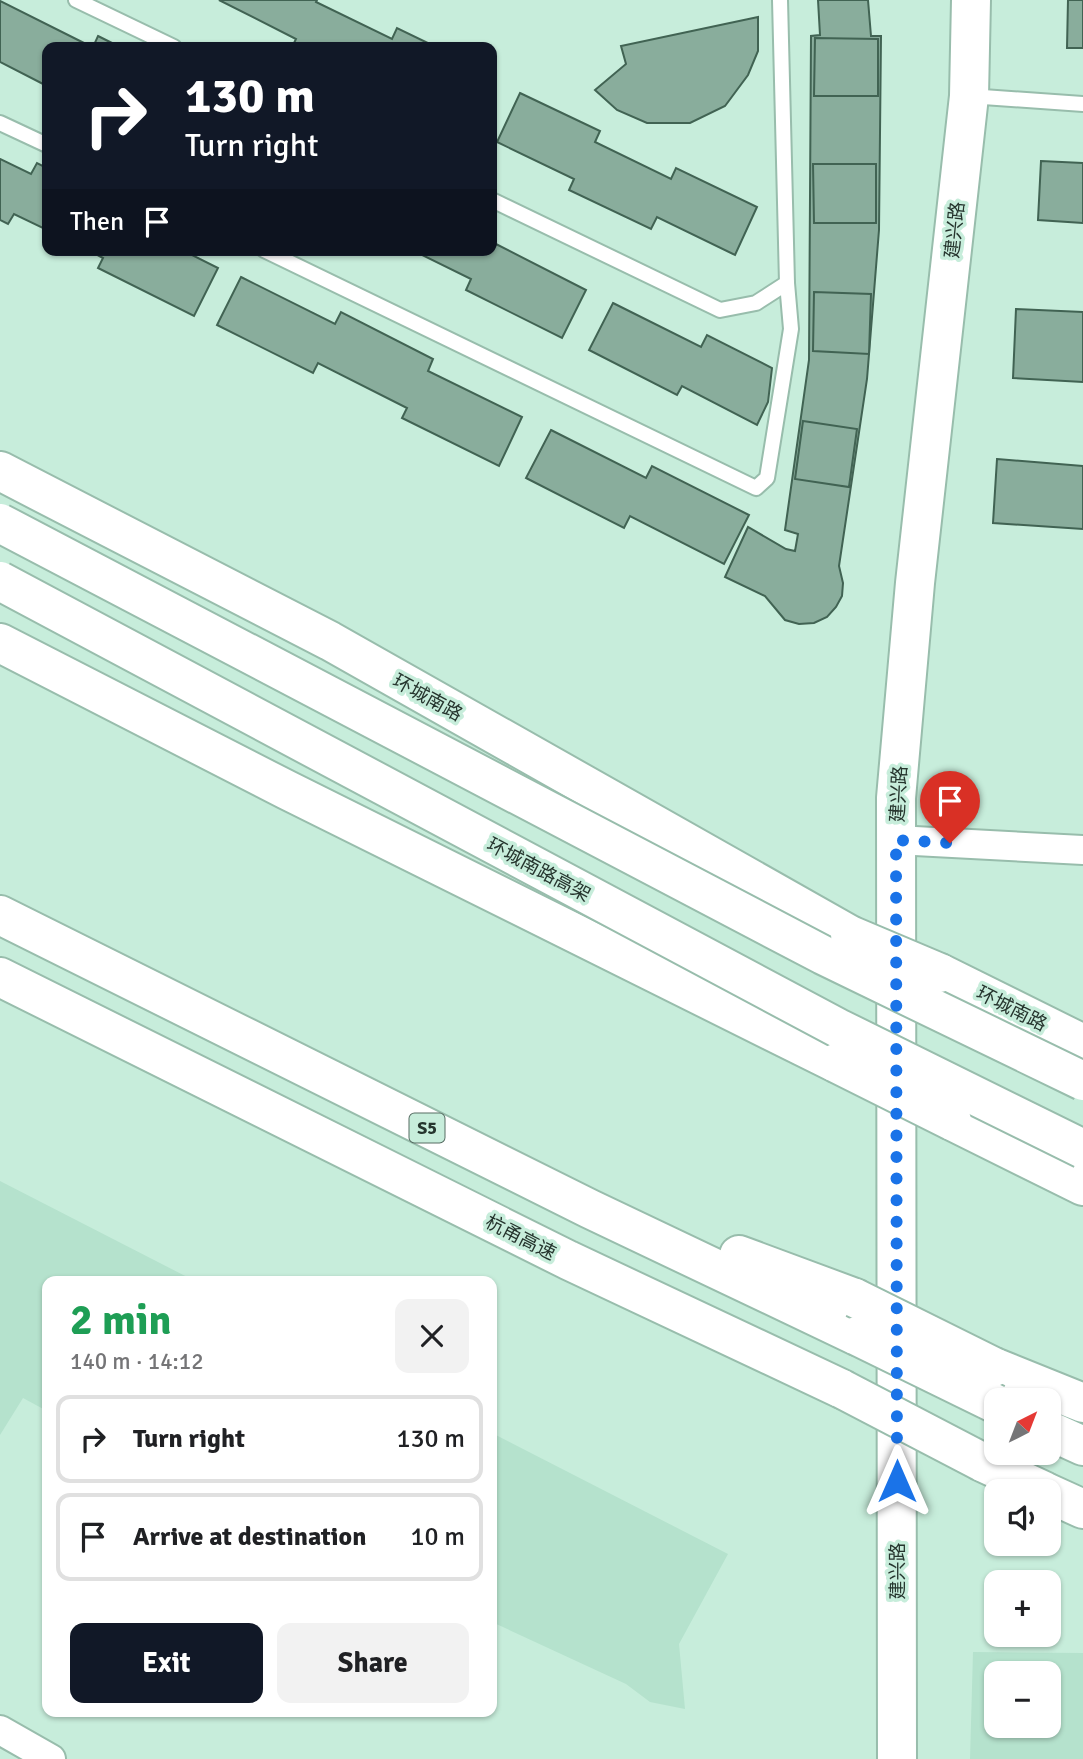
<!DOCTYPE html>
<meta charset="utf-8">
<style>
body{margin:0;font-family:Signika,"Noto Sans SC",sans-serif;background:#f2f2f2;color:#202124;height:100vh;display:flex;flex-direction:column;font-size:26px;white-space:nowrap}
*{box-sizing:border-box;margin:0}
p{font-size:23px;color:#757577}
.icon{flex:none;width:38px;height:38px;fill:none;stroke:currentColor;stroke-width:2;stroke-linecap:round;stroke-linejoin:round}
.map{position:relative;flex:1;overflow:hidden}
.details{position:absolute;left:42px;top:1276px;width:455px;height:441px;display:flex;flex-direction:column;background:#fff;border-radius:14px;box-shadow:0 2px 5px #0004}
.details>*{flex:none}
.hud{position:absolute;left:42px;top:42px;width:455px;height:214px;border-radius:14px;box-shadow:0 2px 5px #0004;background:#111827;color:#fff;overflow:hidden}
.needle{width:46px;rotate:42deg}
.buttons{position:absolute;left:984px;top:1388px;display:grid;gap:14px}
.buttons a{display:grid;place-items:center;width:77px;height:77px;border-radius:14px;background:#fff;box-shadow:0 2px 5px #0004;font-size:35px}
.pin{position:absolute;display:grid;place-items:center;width:60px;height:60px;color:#fff;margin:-72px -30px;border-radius:50% 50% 50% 0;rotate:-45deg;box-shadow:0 0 7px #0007}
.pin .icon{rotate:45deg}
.me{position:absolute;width:77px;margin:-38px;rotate:0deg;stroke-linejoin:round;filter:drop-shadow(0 0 5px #0008)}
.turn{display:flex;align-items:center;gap:24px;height:147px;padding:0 28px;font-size:32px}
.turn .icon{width:91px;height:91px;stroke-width:2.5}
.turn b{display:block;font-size:49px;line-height:60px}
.then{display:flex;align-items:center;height:66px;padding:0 28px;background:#0003;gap:14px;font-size:26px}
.round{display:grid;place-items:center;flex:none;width:74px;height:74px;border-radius:14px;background:#f2f2f2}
.head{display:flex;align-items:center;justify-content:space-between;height:119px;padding:0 28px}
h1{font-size:42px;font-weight:700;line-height:52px;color:#1e9e55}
.primary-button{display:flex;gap:14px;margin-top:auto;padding:14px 28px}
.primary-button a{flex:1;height:80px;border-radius:14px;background:#111827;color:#fff;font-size:28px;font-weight:700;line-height:80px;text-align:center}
.primary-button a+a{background:#f2f2f2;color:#202124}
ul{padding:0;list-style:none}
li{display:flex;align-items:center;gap:21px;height:88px;margin:0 14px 10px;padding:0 14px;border:4px solid #e0e0e0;border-radius:14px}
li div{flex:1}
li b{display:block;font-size:26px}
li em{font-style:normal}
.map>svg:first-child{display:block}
.built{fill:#b5e2cd;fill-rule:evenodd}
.building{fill:#89ad9c;stroke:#416353;stroke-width:2}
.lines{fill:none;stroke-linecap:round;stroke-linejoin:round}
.lane-casing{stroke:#98bdac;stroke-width:18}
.street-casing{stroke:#98bdac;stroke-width:32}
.secondary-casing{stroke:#98bdac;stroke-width:42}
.primary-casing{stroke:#98bdac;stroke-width:42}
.highway-casing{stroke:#98bdac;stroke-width:42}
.lane{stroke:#fff;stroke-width:14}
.street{stroke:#fff;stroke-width:28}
.secondary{stroke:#fff;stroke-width:38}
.primary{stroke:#fff;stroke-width:38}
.highway{stroke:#fff;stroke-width:38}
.primary-bridge-casing{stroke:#98bdac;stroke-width:42;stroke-linecap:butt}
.highway-bridge-casing{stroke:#98bdac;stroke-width:42;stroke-linecap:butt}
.primary-bridge{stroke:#fff;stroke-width:38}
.highway-bridge{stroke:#fff;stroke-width:38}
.route{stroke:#1a73e8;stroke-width:12;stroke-dasharray:0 21.6}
.labels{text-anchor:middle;stroke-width:7;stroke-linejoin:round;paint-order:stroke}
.shield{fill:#c7eddb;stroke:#566c62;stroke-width:2}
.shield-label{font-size:18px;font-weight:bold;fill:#26352e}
.street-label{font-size:19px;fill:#26352e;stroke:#c7eddb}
</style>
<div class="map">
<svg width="1083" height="1759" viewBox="0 0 1083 1759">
<rect width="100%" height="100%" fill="#c7eddb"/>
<g class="built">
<polygon points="0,1181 195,1281 47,1281 47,1411 23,1398 0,1435"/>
<polygon points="492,1433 728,1554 679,1644 685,1709 650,1702 626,1684 492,1622"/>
<path d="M 973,1652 L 1083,1653 L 1083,1759 L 970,1759 ZM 996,1673 L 1048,1673 L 1048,1726 L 996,1726 Z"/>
</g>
<g class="building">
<polygon points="219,0 317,0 316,2 392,39 397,28 436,47 292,47 296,39"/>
<polygon points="818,0 868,0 871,36 881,36 879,230 867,379 839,566 843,583 842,596 836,607 827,617 814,623 799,624 785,620 765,596 725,577 748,527 786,549 795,551 798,534 785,530 809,360 811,36 820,35"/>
<polygon points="1068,0 1083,0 1083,48 1067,48"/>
<polygon points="0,1 92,47 47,47 47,86 0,62"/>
<polygon points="758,17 758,51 748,75 725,106 690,123 647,123 617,110 595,90 626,64 621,46"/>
<polygon points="98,36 120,47 93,47"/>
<polygon points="815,38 878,39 878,96 814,96"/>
<polygon points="520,93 600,131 595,142 671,179 676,168 757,207 735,255 657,217 651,229 569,190 574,179 497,142"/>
<polygon points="0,159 31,174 37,163 47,168 47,230 14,214 8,224 0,220"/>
<polygon points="1041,161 1083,163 1083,223 1038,220"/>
<polygon points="813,164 876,164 876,223 814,223"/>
<polygon points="492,242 586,290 562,338 466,290 471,279 412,250 492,250"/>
<polygon points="88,250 182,250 218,268 194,316 98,268 103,258"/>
<polygon points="241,277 335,324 341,312 433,359 428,371 522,417 499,466 402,418 407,408 318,363 313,373 217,325"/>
<polygon points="814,292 871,294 869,354 813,351"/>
<polygon points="613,303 701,347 707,335 772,368 768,402 757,425 682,386 677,395 589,350"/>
<polygon points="1016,309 1083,312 1083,382 1013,378"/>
<polygon points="803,421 857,429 849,487 795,479"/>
<polygon points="551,430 646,478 652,466 749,515 724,564 630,516 624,528 526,478"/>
<polygon points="997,459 1083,466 1083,529 993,523"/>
</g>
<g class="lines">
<g class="lane-casing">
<g id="lane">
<polyline points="76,0 174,47"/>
<polyline points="969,96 1083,104"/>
<polyline points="0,123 47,145"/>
<polyline points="492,200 720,310 756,303 787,283 780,0"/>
<polyline points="264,250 756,488 767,478 791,329 787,283"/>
</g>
</g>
<g class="street-casing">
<g id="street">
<polyline points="896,840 1083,850"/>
<polyline points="0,1730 51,1759"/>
</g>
</g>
<g class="secondary-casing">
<polyline id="secondary" points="897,1759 896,798 915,583 969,96 971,0"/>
</g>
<g class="primary-casing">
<g id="primary">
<polyline points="0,471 330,641 850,935"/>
<polyline points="0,643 287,790 836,1063"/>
<polyline points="940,973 1083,1044"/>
<polyline points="952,1121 1083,1186"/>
</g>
</g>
<g class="highway-casing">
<g id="highway">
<polyline points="0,915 590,1209 857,1336"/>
<polyline points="0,977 568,1260 842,1389"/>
<polyline points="739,1255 855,1298"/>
<polyline points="994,1367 1083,1403"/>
<polyline points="1048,1430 1083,1446"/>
<polyline points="982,1462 1044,1491"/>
<polyline points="1048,1493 1083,1509"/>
</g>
</g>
<use href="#lane" class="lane"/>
<use href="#street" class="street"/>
<use href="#secondary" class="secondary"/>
<use href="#primary" class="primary"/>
<use href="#highway" class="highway"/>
<g class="primary-bridge-casing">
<g id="primary-bridge">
<polyline points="850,935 940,973"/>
<polyline points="836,1063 952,1121"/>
</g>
</g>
<g class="highway-bridge-casing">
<g id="highway-bridge">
<polyline points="0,523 823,955 1083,1081"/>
<polyline points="0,581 838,1028 1083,1149"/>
<polyline points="855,1298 994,1367"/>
<polyline points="857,1336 996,1404"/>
<polyline points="842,1389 982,1462"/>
</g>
</g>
<use href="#primary-bridge" class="primary-bridge"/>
<use href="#highway-bridge" class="highway-bridge"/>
</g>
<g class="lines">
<polyline class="route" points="897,1481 896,840 950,843"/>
</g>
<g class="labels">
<rect class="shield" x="409.5" y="1113.5" width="35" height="29" rx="5"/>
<g class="shield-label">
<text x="427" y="1134">S5</text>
</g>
<g class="street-label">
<text transform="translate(954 230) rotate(-84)" y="7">建兴路</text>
<text transform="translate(428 697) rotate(29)" y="7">环城南路</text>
<text transform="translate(898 794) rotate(-87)" y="7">建兴路</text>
<text transform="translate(539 869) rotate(28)" y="7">环城南路高架</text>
<text transform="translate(1012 1008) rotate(27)" y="7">环城南路</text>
<text transform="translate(521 1237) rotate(27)" y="7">杭甬高速</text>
<text transform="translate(897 1571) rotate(-90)" y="7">建兴路</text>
</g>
</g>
</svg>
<div class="buttons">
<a><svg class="needle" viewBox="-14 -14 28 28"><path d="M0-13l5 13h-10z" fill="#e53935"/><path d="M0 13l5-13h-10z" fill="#757577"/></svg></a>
<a><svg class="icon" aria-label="sound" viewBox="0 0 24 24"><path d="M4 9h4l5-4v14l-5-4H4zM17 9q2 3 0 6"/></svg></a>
<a>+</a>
<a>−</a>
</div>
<div class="pin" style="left:950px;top:843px;background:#d93025"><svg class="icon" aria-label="arrive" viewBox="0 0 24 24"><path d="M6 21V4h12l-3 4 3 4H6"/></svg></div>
<svg class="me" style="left:897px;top:1481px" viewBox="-20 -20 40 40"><path d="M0-17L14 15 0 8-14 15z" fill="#1a73e8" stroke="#fff" stroke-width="4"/></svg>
<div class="hud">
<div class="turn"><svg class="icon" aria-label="right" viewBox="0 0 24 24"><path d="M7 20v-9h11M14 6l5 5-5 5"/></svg><div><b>130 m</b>Turn right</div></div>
<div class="then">Then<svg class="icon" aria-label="arrive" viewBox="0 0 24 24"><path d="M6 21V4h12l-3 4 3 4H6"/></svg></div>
</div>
<section class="details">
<div class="head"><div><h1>2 min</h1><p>140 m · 14:12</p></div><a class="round"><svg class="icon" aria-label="close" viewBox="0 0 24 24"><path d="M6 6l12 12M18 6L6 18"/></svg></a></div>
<ul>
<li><svg class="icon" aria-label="right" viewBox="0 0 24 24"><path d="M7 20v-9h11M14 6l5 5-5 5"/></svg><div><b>Turn right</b></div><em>130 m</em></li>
<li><svg class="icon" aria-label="arrive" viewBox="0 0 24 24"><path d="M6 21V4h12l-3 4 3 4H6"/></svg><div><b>Arrive at destination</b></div><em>10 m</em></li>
</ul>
<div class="primary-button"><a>Exit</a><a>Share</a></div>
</section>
</div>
